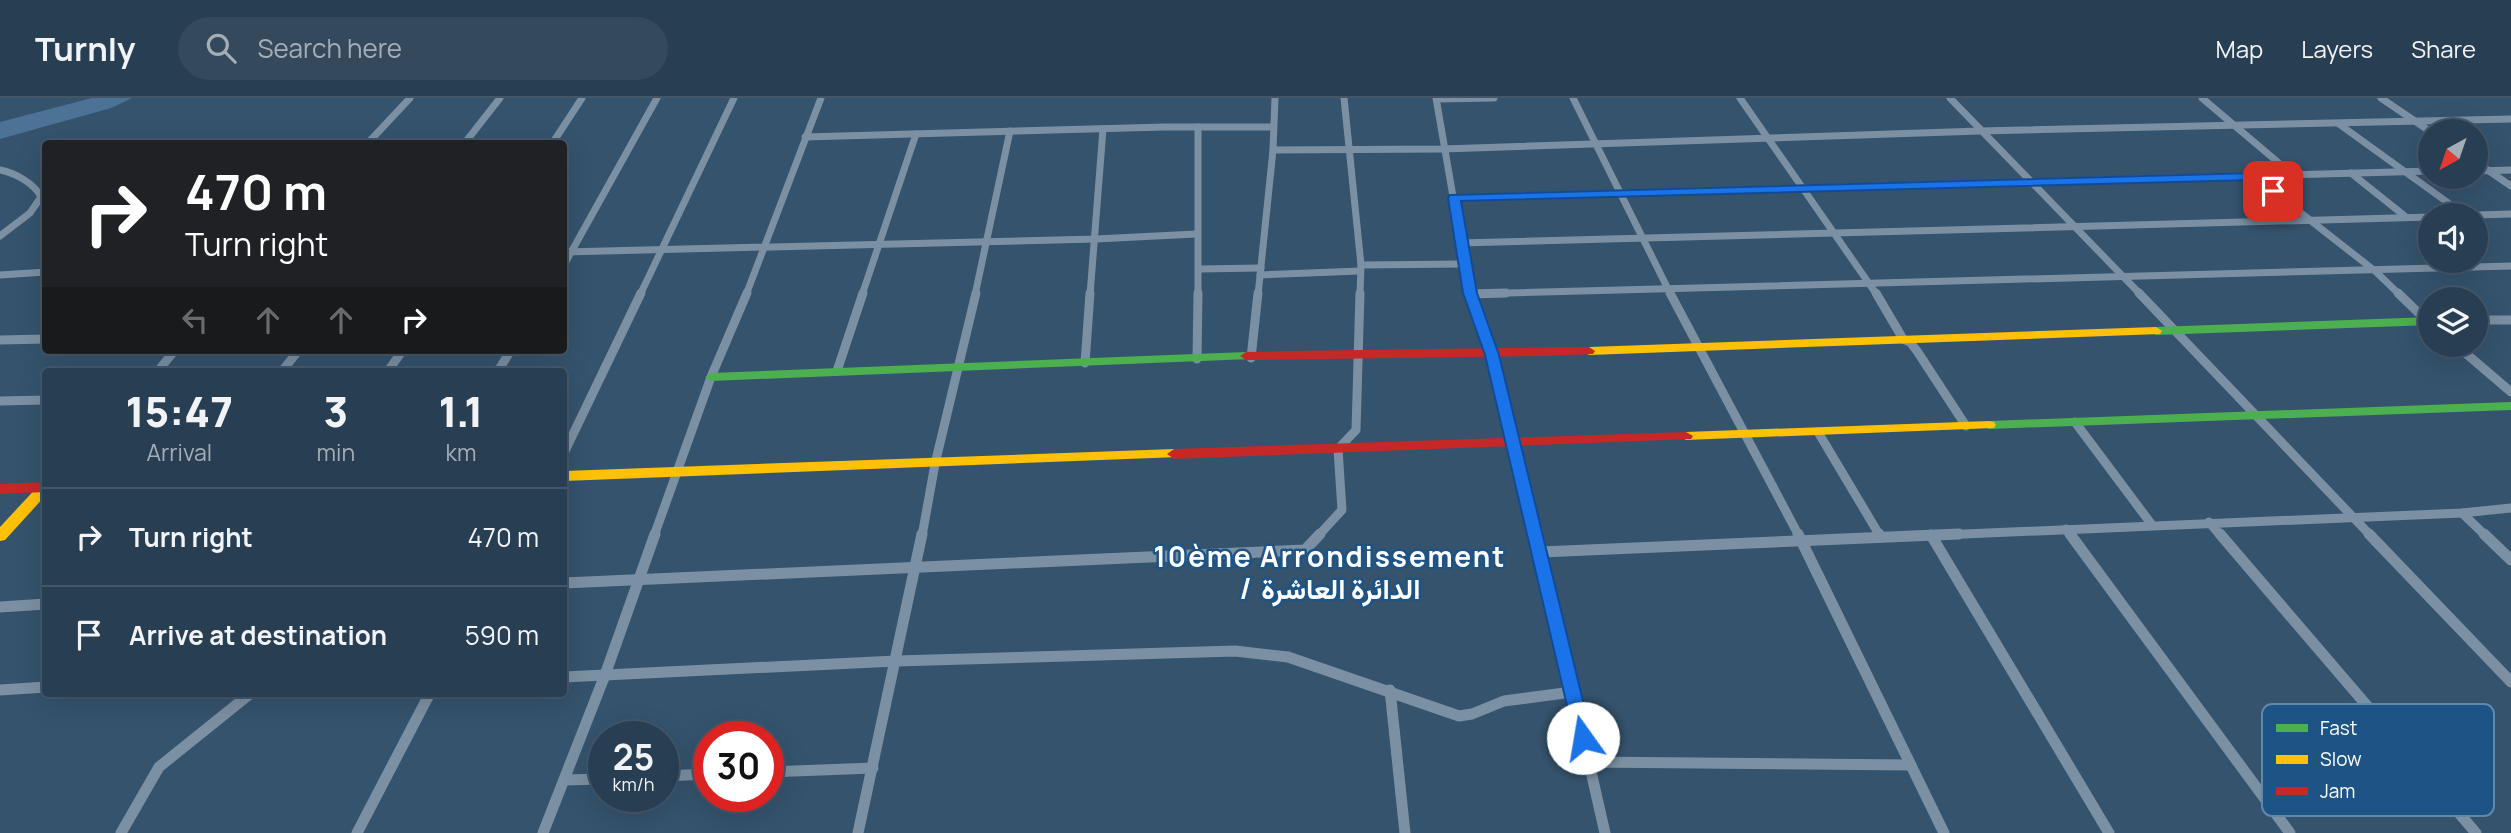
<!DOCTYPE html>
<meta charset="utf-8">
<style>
body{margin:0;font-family:Manrope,Vazirmatn,sans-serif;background:#34495c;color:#f1f3f6;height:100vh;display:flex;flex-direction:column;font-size:26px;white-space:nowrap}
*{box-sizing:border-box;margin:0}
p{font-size:23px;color:#a5aeb8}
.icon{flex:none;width:38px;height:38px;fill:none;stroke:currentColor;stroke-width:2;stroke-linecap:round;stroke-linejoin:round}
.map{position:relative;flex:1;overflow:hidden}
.details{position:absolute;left:42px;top:270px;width:525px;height:329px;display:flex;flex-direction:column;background:#283e52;border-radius:7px;box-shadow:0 7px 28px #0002,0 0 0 2px #445769}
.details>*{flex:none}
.top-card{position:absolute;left:42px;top:42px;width:525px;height:214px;border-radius:7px;box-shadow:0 7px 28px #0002,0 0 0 2px #445769;background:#202124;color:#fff;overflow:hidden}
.needle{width:46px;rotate:220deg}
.controls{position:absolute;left:2418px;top:21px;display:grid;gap:14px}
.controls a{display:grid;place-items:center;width:70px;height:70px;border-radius:50%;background:#283e52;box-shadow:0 7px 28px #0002,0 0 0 2px #445769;font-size:35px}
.speed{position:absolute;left:588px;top:623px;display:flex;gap:14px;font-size:35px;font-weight:700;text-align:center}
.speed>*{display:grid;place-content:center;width:91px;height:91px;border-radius:50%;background:#283e52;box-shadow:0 7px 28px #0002,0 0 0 2px #445769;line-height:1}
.speed small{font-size:18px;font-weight:400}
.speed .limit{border:10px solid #d22;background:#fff;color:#111}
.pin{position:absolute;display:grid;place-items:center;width:60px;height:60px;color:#fff;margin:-30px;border-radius:14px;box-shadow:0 4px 10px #0006}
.me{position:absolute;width:77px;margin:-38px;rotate:347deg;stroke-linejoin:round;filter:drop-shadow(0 0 5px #0008)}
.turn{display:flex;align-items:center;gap:24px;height:147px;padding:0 28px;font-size:32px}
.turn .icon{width:91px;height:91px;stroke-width:2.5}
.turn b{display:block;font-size:49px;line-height:60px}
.lanes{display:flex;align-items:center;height:66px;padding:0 28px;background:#0003;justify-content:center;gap:35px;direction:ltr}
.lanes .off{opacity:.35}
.eta{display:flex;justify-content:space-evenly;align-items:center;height:119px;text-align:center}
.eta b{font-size:42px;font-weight:800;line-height:49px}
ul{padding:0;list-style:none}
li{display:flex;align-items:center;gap:21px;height:98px;padding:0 28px;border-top:2px solid #445769}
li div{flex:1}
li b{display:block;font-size:26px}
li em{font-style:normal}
header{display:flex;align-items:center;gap:42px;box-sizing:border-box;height:98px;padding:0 35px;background:#283e52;border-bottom:2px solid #445769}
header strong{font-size:33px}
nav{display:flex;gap:38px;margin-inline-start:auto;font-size:24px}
.search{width:490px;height:63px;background:#34495c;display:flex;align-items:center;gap:18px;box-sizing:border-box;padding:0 24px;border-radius:38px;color:#a5aeb8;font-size:26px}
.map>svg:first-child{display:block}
.water{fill:#4c7396}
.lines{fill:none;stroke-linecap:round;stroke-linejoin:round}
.street-far2{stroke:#7b90a3;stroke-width:7}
.street-far1{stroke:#7b90a3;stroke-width:9}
.street{stroke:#7b90a3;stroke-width:11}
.fast{fill:#4caf50;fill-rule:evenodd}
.slow{fill:#ffc107;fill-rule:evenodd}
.jam{fill:#c62828;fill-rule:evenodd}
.route{fill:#1a73e8;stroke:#114b97;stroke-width:2}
.labels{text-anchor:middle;stroke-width:5;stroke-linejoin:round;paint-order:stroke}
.district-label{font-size:28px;font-weight:bold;letter-spacing:2px;fill:#fff;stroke:#1d5485}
.key{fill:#1d5485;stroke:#6187aa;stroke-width:2}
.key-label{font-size:19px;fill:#fff}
</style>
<header>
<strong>Turnly</strong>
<div class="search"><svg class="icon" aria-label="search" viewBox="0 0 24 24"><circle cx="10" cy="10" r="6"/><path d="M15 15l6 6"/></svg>Search here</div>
<nav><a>Map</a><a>Layers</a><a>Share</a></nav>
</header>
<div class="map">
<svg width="2511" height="735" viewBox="0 0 2511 735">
<rect width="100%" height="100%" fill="#35536d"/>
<polygon class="water" points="92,0 132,0 111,10 0,41 0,24"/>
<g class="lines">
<g class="street-far2">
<polyline points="1344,0 1361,167 1360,197"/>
<polyline points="1436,0 1470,197"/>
<polyline points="1573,0 1671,197"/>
<polyline points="1740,0 1877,197"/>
<polyline points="1950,0 2141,197"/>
<polyline points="2202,0 2293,77"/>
<polyline points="2381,0 2431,34"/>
<polyline points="1437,1 1494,0"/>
<polyline points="2339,26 2465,117"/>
<polyline points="805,39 1164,29 1273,29"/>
<polyline points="367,46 410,0"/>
<polyline points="464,46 500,0"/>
<polyline points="552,46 582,0"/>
<polyline points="1273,52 1443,51 1980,33 2511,21"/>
<polyline points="2476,64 2511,88"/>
<path d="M 0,72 C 15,75 34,85 41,99 L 30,115 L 0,138"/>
<polyline points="2476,73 2511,72"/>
<polyline points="2351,75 2406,119"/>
<polyline points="2255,79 2375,173 2400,197"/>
<polyline points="1455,100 2431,73"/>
<polyline points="2476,117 2511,116"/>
<polyline points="1460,145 2431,119"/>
<polyline points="564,154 1096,141 1196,136"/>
<polyline points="564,167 657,0"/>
<polyline points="1361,167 1464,166"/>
<polyline points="1200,171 1261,170"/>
<polyline points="0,177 46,174"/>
<polyline points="1260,177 1360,173"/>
<polyline points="1470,196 2511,168"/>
<polyline points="640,197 734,0"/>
<polyline points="746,197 821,0"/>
<polyline points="862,197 916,36"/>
<polyline points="975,197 1010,33"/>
<polyline points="1090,197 1103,31"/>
<polyline points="1198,197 1198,29"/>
<polyline points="1258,197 1273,52 1275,0"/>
</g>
<g class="street-far1">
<polyline points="1470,195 1492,257 1537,438"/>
<polyline points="1670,195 1799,438"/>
<polyline points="1876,195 1903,241 1910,244 1917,253 1966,328"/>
<polyline points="2139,195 2371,438"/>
<polyline points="2398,195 2428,224"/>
<polyline points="1470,196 1506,195"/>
<polyline points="2476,222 2511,222"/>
<polyline points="0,242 46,241"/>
<polyline points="2456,247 2511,294"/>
<polyline points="1251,260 1258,195"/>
<polyline points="1197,261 1198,195"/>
<polyline points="1085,265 1090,195"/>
<polyline points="158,273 175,252"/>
<polyline points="282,273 299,252"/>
<polyline points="388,273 403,252"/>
<polyline points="498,273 511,252"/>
<polyline points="837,273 863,195"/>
<polyline points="0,303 46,302"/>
<polyline points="2075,324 2152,427"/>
<polyline points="1818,334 1880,438"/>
<polyline points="564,355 641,195"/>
<polyline points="2462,415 2486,438"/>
<polyline points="2209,424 2221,438"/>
<polyline points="2066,431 2071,438"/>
<polyline points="654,438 711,279 747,195"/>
<polyline points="922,438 935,366 976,195"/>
<polyline points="1318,438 1342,412 1338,351 1356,332 1360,195"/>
<polyline points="1918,438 2462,415 2511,410"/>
</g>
<g class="street">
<polyline points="1537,436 1605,735"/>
<polyline points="1798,436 1944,735"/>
<polyline points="1879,436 1881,439"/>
<polyline points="2070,436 2290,735"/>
<polyline points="2220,436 2476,735"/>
<polyline points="2369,436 2511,584"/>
<polyline points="2484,436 2511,462"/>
<polyline points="1931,437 2109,735"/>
<polyline points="1541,454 1959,436"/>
<polyline points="564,485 1305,452 1320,436"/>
<polyline points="0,509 46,506"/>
<polyline points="564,579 896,563 1235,553 1288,559 1459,618 1472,616 1504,603 1572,594"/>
<polyline points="0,592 46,589"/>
<polyline points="1390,592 1405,735"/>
<polyline points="1588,664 1911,667"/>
<polyline points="768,674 873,670"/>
<polyline points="663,678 709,676"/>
<polyline points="564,682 604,681"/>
<polyline points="121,735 159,669 251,595"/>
<polyline points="357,735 430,595"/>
<polyline points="543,735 605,577 655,436"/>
<polyline points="858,735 922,436"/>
</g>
<g class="fast">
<polygon points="2431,219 2431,227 2156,237 2150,233 2156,229"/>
<polygon points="1246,254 1251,255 1252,258 1251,261 711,283 705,279 711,275"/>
<polygon points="2511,304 2511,312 1989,331 1982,327 1989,323"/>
</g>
<g class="slow">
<polygon points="2156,229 2162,233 2160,236 1589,257 1583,253 1589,249"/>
<polygon points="1989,323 1994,324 1996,327 1994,330 1686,342 1679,338 1686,334"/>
<polygon points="1174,351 1179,353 1181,356 1179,359 564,383 564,373"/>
<polygon points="46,384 46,397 5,442 0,443 0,429 40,386"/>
</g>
<g class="jam">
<polygon points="1589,249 1595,253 1593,256 1546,258 1246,262 1240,258 1246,254 1289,253"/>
<polygon points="1686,334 1693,338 1691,341 1174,361 1167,356 1174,351"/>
<polygon points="46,384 46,394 0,396 0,386"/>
</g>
</g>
<polygon class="route" points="2255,75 2277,90 2277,96 2268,96 2252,82 1461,103 1477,195 1499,257 1592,640 1589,646 1583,648 1576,646 1485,257 1463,195 1448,100 1450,97"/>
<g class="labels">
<g class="district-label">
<text x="1330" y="469">10ème Arrondissement<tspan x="1330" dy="32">/ الدائرة العاشرة</tspan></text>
</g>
</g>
<rect x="2262" y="606" width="232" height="112" rx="10" class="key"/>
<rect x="2276" y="626" width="32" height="8" fill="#4caf50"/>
<rect x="2276" y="657" width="32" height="9" fill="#ffc107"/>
<rect x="2276" y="689" width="32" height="8" fill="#c62828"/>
<g class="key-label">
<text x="2320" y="637">Fast</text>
<text x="2320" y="668">Slow</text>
<text x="2320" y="700">Jam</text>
</g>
</svg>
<div class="controls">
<a><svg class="needle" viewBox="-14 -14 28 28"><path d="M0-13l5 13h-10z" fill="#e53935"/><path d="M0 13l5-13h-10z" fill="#a5aeb8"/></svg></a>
<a><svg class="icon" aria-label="sound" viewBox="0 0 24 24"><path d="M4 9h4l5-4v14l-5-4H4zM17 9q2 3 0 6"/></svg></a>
<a><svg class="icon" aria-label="layers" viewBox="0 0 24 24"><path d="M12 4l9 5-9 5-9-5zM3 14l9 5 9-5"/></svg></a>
</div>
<div class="speed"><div>25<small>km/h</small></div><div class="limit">30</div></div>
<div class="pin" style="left:2273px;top:93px;background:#d93025"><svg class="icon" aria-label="arrive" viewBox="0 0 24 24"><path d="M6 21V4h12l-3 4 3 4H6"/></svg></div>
<svg class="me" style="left:1583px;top:640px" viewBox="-20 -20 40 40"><circle r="19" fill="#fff"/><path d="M0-13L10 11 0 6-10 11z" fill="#1a73e8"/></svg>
<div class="top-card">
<div class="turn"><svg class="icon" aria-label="right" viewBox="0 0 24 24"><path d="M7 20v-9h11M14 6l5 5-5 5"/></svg><div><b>470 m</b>Turn right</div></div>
<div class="lanes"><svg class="icon off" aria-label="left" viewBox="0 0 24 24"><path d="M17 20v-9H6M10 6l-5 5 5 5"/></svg><svg class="icon off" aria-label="ahead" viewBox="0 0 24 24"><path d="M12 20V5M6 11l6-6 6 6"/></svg><svg class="icon off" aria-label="ahead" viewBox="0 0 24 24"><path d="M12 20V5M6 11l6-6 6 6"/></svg><svg class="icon" aria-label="right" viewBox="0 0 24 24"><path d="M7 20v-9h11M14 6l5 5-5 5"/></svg></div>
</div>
<section class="details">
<div class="eta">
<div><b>15:47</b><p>Arrival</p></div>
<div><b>3</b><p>min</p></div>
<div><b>1.1</b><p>km</p></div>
</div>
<ul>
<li><svg class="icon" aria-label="right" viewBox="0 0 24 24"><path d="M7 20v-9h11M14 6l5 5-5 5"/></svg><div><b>Turn right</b></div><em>470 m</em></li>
<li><svg class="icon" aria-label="arrive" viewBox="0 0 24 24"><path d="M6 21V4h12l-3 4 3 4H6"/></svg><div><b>Arrive at destination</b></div><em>590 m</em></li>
</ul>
</section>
</div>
